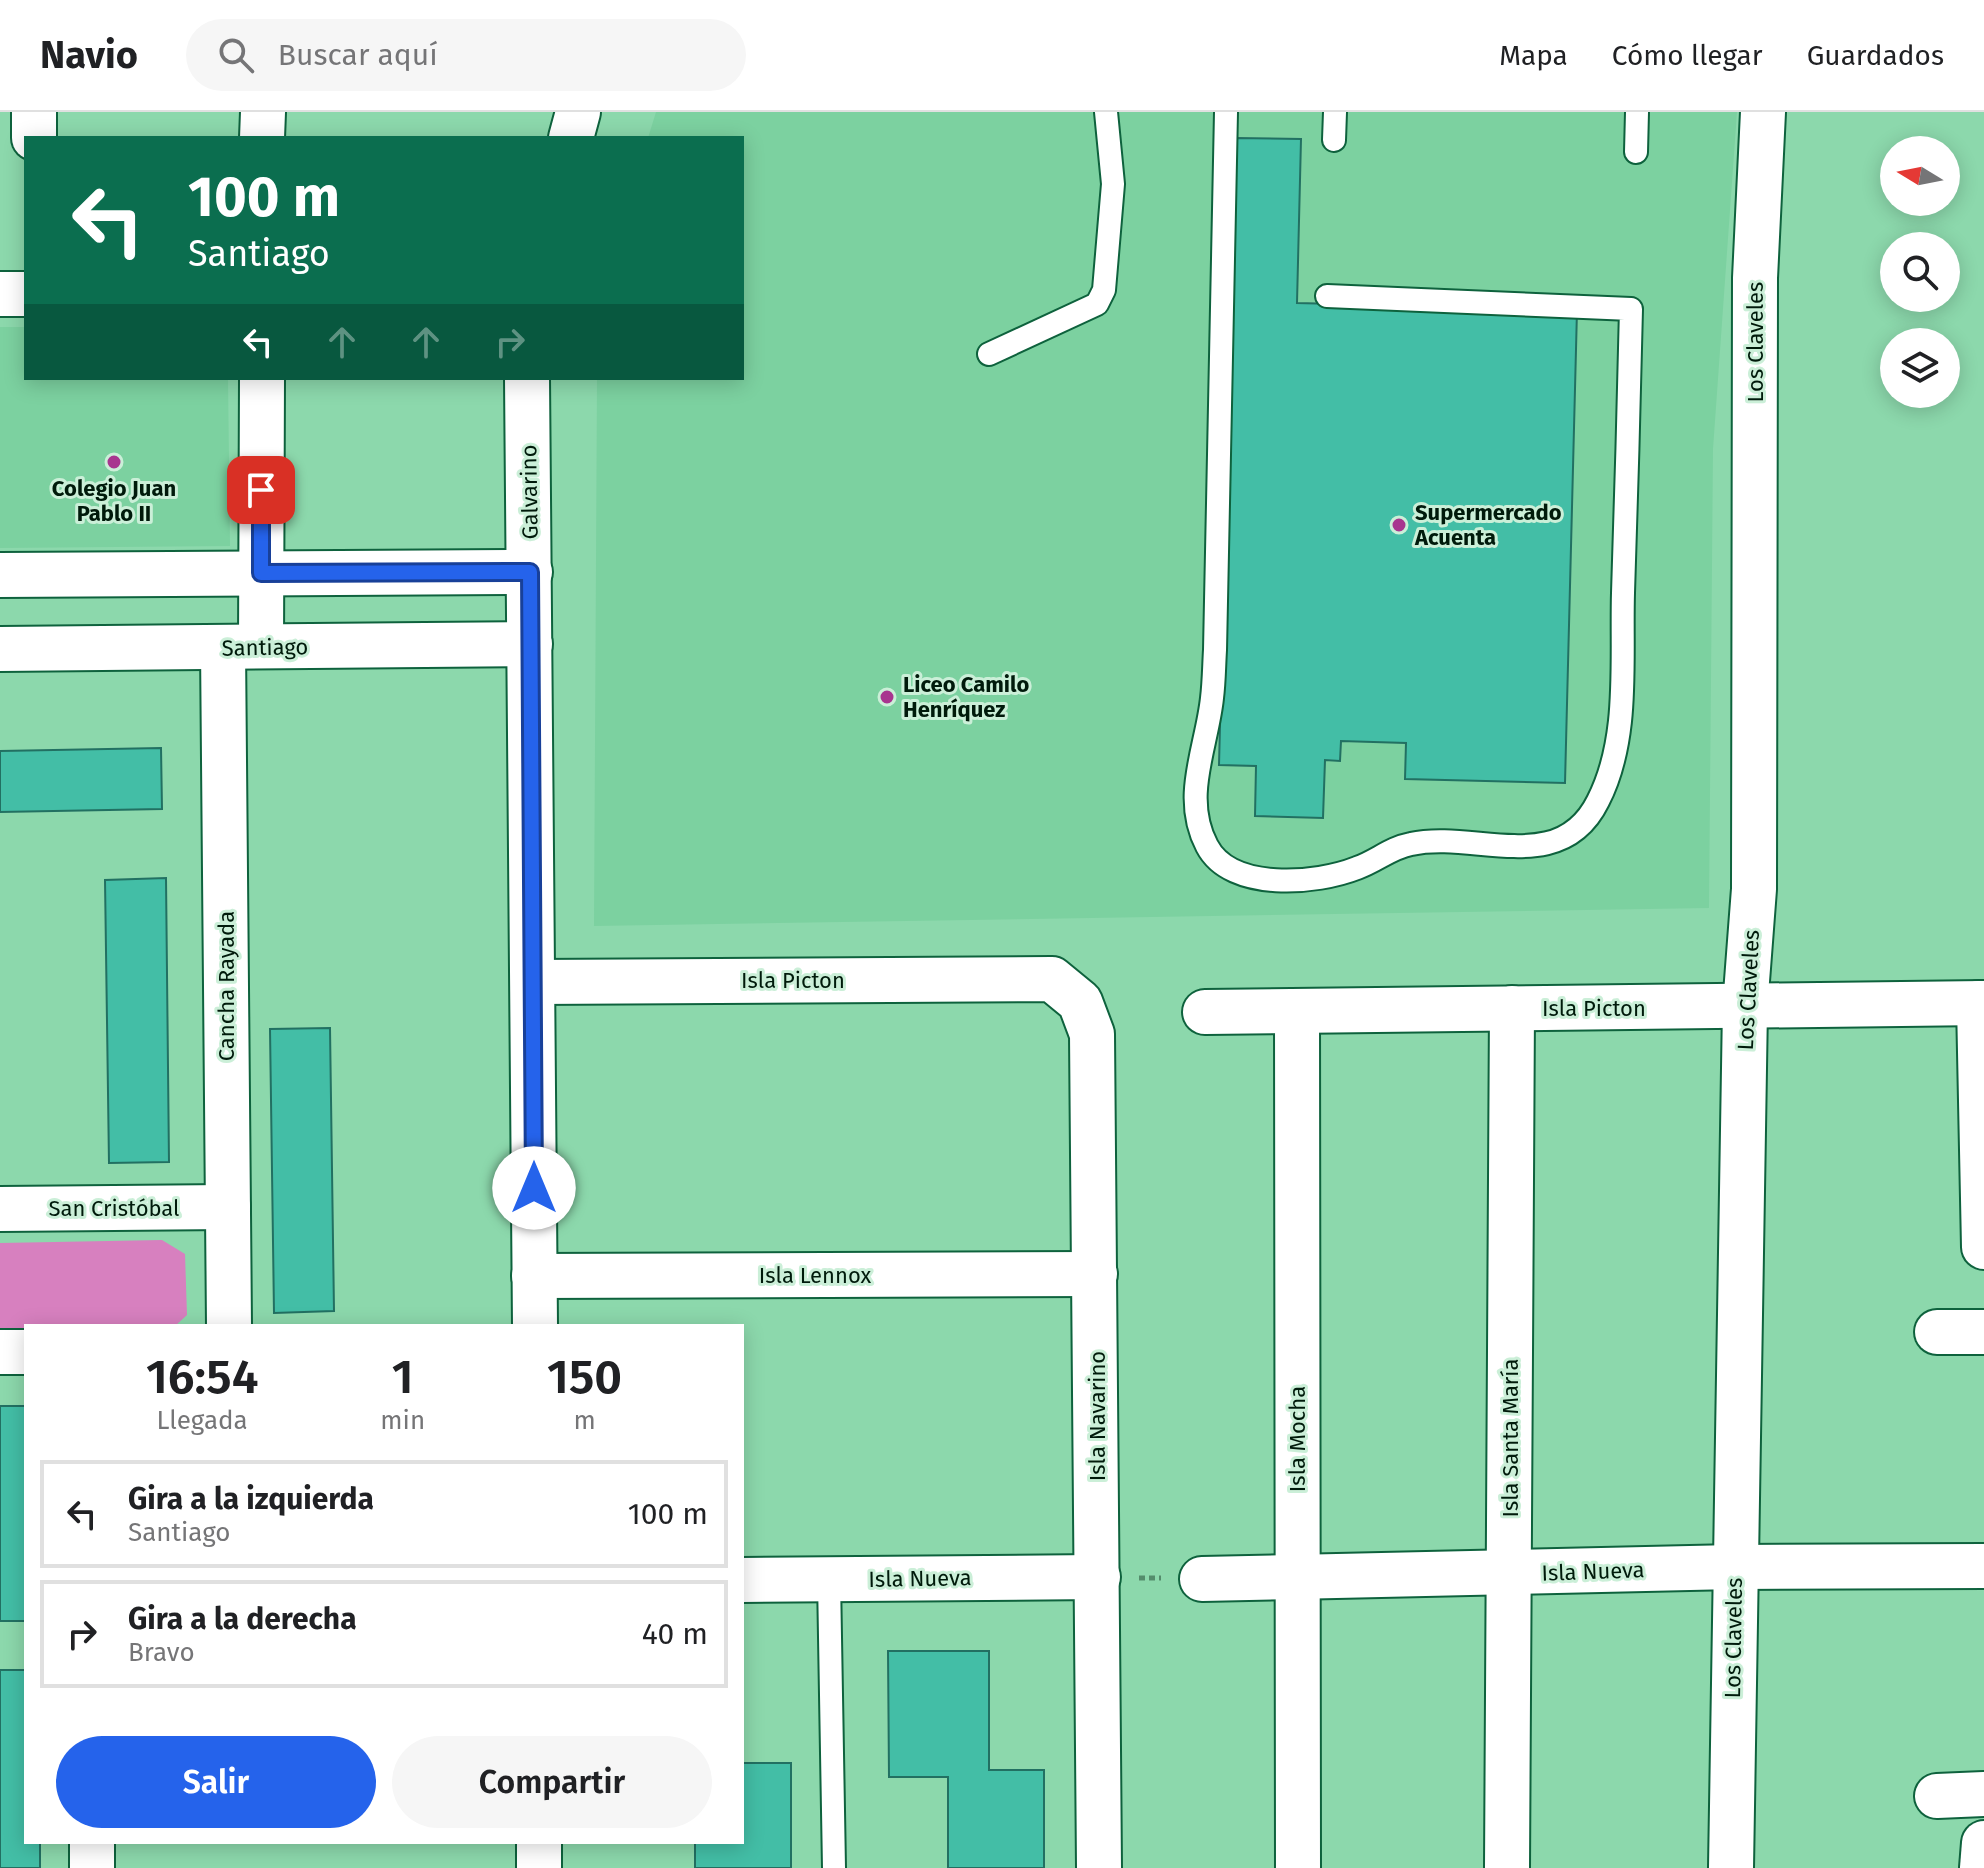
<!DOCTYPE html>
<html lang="es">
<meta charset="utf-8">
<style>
body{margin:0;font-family:"Fira Sans",sans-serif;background:#f6f6f6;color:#202124;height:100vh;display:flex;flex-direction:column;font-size:30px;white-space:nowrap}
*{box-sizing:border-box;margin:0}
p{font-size:26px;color:#757577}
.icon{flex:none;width:44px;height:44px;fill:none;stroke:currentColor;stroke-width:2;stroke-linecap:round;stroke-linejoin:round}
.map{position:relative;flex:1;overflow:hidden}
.details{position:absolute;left:24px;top:1212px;width:720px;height:520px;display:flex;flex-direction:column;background:#fff;border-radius:0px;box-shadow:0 4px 20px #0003}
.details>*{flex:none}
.guide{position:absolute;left:24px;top:24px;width:720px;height:244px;border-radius:0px;box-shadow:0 4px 20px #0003;background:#0b6e4f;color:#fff;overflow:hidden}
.needle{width:52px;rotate:280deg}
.controls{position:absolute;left:1880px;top:24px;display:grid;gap:16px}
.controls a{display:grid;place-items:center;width:80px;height:80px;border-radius:50%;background:#fff;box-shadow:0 4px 20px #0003;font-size:40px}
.pin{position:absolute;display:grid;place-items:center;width:68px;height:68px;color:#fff;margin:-34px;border-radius:16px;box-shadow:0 4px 12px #0006}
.me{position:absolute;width:88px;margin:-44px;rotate:0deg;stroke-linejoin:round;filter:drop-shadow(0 0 6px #0008)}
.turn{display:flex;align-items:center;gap:28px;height:168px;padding:0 32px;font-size:36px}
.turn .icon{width:104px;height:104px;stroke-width:2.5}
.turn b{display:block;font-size:56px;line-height:68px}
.lanes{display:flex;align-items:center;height:76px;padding:0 32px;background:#0003;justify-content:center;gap:40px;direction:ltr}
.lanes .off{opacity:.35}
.eta{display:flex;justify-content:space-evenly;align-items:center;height:136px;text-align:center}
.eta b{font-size:48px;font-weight:600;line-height:56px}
.primary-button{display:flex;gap:16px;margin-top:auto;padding:16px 32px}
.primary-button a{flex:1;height:92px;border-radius:48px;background:#2563eb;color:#fff;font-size:32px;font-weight:600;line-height:92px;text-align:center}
.primary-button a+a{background:#f6f6f6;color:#202124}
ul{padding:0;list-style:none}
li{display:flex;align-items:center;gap:24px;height:108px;margin:0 16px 12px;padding:0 16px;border:4px solid #e0e0e0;border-radius:0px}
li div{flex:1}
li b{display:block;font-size:30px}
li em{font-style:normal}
header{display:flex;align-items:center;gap:48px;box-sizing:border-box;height:112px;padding:0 40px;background:#fff;border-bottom:2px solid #e0e0e0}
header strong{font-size:38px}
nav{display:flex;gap:44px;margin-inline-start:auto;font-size:28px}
.search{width:560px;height:72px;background:#f6f6f6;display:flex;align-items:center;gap:20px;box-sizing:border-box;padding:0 28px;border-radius:44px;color:#757577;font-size:30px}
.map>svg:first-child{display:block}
.built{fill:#7cd1a0}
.green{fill:#d780bf}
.building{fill:#43bea6;stroke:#227062;stroke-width:2}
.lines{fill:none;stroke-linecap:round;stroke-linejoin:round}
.service-casing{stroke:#0e623d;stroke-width:26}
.minor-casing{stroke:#0e623d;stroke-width:48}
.secondary-casing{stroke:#0e623d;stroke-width:48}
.path{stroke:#548c6c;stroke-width:5;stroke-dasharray:6 4;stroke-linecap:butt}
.service{stroke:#fff;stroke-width:22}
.minor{stroke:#fff;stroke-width:44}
.secondary{stroke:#fff;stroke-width:44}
.route-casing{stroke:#184099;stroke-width:20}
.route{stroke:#2563eb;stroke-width:14}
.poi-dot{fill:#a8358f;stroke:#cbefd8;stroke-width:3}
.labels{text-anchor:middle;stroke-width:6;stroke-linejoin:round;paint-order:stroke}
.street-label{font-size:22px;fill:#001a0b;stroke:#cbefd8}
.poi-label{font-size:22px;font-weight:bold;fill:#001a0b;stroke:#cbefd8;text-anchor:start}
</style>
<header>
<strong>Navio</strong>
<div class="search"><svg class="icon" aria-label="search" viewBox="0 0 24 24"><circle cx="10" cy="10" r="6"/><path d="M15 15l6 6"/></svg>Buscar aquí</div>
<nav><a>Mapa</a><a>Cómo llegar</a><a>Guardados</a></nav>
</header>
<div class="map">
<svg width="1984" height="1756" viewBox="0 0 1984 1756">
<rect width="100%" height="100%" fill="#8cd8ac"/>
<g class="built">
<polygon points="656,0 1737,0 1713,337 1709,796 594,814 597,266 742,266 742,26 648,26"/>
<polygon points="0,215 26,215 26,266 228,266 230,434 0,436"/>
</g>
<polygon class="green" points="162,1128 185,1142 187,1203 175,1214 0,1217 0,1131"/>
<g class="building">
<polygon points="1235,26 1301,27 1297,191 1577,198 1565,671 1405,667 1406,631 1341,629 1340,649 1325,648 1323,706 1255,704 1256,654 1219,653"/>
<polygon points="161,636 162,697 0,700 0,639"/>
<polygon points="166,766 169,1050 109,1051 105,768"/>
<polygon points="330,916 334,1199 274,1201 270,917"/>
<rect x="0" y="1294" width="26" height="215"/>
<polygon points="888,1539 989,1539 989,1658 1044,1658 1044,1756 948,1756 948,1665 889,1665"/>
<polygon points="0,1558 26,1558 26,1730 40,1730 40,1756 0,1756"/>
<polygon points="742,1651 791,1651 791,1756 695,1756 695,1730 742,1730"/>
</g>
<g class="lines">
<g class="service-casing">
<g id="service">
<path d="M 1226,0 L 1215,538 C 1214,554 1214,570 1212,586 C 1207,635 1181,685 1207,734 C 1231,780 1317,772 1357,756 C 1377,749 1390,736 1411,732 C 1475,718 1560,766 1598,689 C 1630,627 1621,549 1623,481 C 1626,386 1629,292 1631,197 L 1327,184"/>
<polyline points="1334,28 1335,0"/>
<polyline points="1636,40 1637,0"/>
<polyline points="989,242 1097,192 1104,178 1113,72 1106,0"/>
<polyline points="829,1467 834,1756"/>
</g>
</g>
<g class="minor-casing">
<g id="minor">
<polyline points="34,0 34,26"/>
<polyline points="262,26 263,0"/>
<polyline points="0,182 26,182"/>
<polyline points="0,463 530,460"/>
<polyline points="261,534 262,266"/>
<polyline points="223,535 229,1214"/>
<polyline points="0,537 530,532"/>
<polyline points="534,870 1052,867 1080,890 1092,922 1099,1756"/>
<polyline points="1979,891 1984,1135"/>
<polyline points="1297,899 1298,1756"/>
<polyline points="1205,900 1984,891"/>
<polyline points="0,1097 228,1095"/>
<polyline points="534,1164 1095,1162"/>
<polyline points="1937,1220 1984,1220"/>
<polyline points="0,1240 26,1240"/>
<polyline points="1202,1467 1734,1455 1984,1454"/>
<polyline points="742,1468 1098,1465"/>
<polyline points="1937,1684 1984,1682"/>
<polyline points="92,1730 92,1756"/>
<polyline points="1507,1756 1512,896"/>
<polyline points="1731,1756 1745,895 1754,777 1755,166 1763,0"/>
<polyline points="1982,1756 1984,1731"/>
</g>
</g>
<g class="secondary-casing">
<g id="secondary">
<polyline points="571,26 578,0"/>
<polyline points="527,266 535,1214"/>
<polyline points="539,1730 539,1756"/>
</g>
</g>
<polyline class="path" points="1139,1466 1161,1466"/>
<use href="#service" class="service"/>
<use href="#minor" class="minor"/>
<use href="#secondary" class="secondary"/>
</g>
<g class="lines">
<g class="route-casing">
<polyline id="route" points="261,378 261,461 530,460 534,1076"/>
</g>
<use href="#route" class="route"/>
</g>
<g class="poi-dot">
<circle cx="114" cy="350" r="8"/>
<circle cx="1399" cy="413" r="8"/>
<circle cx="887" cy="585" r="8"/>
</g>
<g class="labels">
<g class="street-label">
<text transform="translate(1755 230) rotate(-90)" y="8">Los Claveles</text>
<text transform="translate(529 380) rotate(-91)" y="8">Galvarino</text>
<text transform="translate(265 535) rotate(-1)" y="8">Santiago</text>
<text x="793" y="876">Isla Picton</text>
<text transform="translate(226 874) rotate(-90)" y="8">Cancha Rayada</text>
<text transform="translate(1748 878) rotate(-87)" y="8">Los Claveles</text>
<text x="1594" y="904">Isla Picton</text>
<text x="114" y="1104">San Cristóbal</text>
<text x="815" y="1171">Isla Lennox</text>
<text transform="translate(1097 1304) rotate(-90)" y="8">Isla Navarino</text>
<text transform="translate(1510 1326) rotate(-90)" y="8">Isla Santa María</text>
<text transform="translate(1297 1327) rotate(-90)" y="8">Isla Mocha</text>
<text transform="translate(1593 1459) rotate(-2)" y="8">Isla Nueva</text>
<text transform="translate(920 1466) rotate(-1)" y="8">Isla Nueva</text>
<text transform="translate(1733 1526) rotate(-89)" y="8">Los Claveles</text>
</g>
<g class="poi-label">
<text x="114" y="384" text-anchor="middle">Colegio Juan<tspan x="114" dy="25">Pablo II</tspan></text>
<text x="1415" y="408">Supermercado<tspan x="1415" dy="25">Acuenta</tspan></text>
<text x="903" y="580">Liceo Camilo<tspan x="903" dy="25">Henríquez</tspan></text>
</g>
</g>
</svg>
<div class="controls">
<a><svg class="needle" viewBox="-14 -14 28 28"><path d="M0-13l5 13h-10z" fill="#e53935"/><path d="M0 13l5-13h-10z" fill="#757577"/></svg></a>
<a><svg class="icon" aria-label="search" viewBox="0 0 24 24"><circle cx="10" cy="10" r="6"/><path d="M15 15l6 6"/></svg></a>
<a><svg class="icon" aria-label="layers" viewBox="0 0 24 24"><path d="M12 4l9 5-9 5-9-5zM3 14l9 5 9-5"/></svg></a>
</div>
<div class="pin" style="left:261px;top:378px;background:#d93025"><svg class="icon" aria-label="arrive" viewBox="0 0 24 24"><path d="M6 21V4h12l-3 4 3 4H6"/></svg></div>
<svg class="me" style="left:534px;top:1076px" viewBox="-20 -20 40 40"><circle r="19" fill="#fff"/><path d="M0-13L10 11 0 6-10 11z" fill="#2563eb"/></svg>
<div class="guide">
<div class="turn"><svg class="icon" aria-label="left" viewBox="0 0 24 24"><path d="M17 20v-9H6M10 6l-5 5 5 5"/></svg><div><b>100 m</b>Santiago</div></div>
<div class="lanes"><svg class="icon" aria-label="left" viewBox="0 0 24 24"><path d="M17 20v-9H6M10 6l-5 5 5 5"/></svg><svg class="icon off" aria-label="ahead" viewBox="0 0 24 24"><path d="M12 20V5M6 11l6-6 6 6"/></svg><svg class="icon off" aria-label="ahead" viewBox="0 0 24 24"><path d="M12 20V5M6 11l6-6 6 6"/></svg><svg class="icon off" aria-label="right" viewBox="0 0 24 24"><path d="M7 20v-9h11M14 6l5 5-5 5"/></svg></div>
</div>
<section class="details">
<div class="eta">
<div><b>16:54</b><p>Llegada</p></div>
<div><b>1</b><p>min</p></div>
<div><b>150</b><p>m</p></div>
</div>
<ul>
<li><svg class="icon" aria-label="left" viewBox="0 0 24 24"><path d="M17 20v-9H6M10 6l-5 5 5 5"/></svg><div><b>Gira a la izquierda</b><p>Santiago</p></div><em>100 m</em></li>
<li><svg class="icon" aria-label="right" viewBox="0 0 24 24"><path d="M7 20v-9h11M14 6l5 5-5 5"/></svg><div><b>Gira a la derecha</b><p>Bravo</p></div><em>40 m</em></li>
</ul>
<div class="primary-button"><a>Salir</a><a>Compartir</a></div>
</section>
</div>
